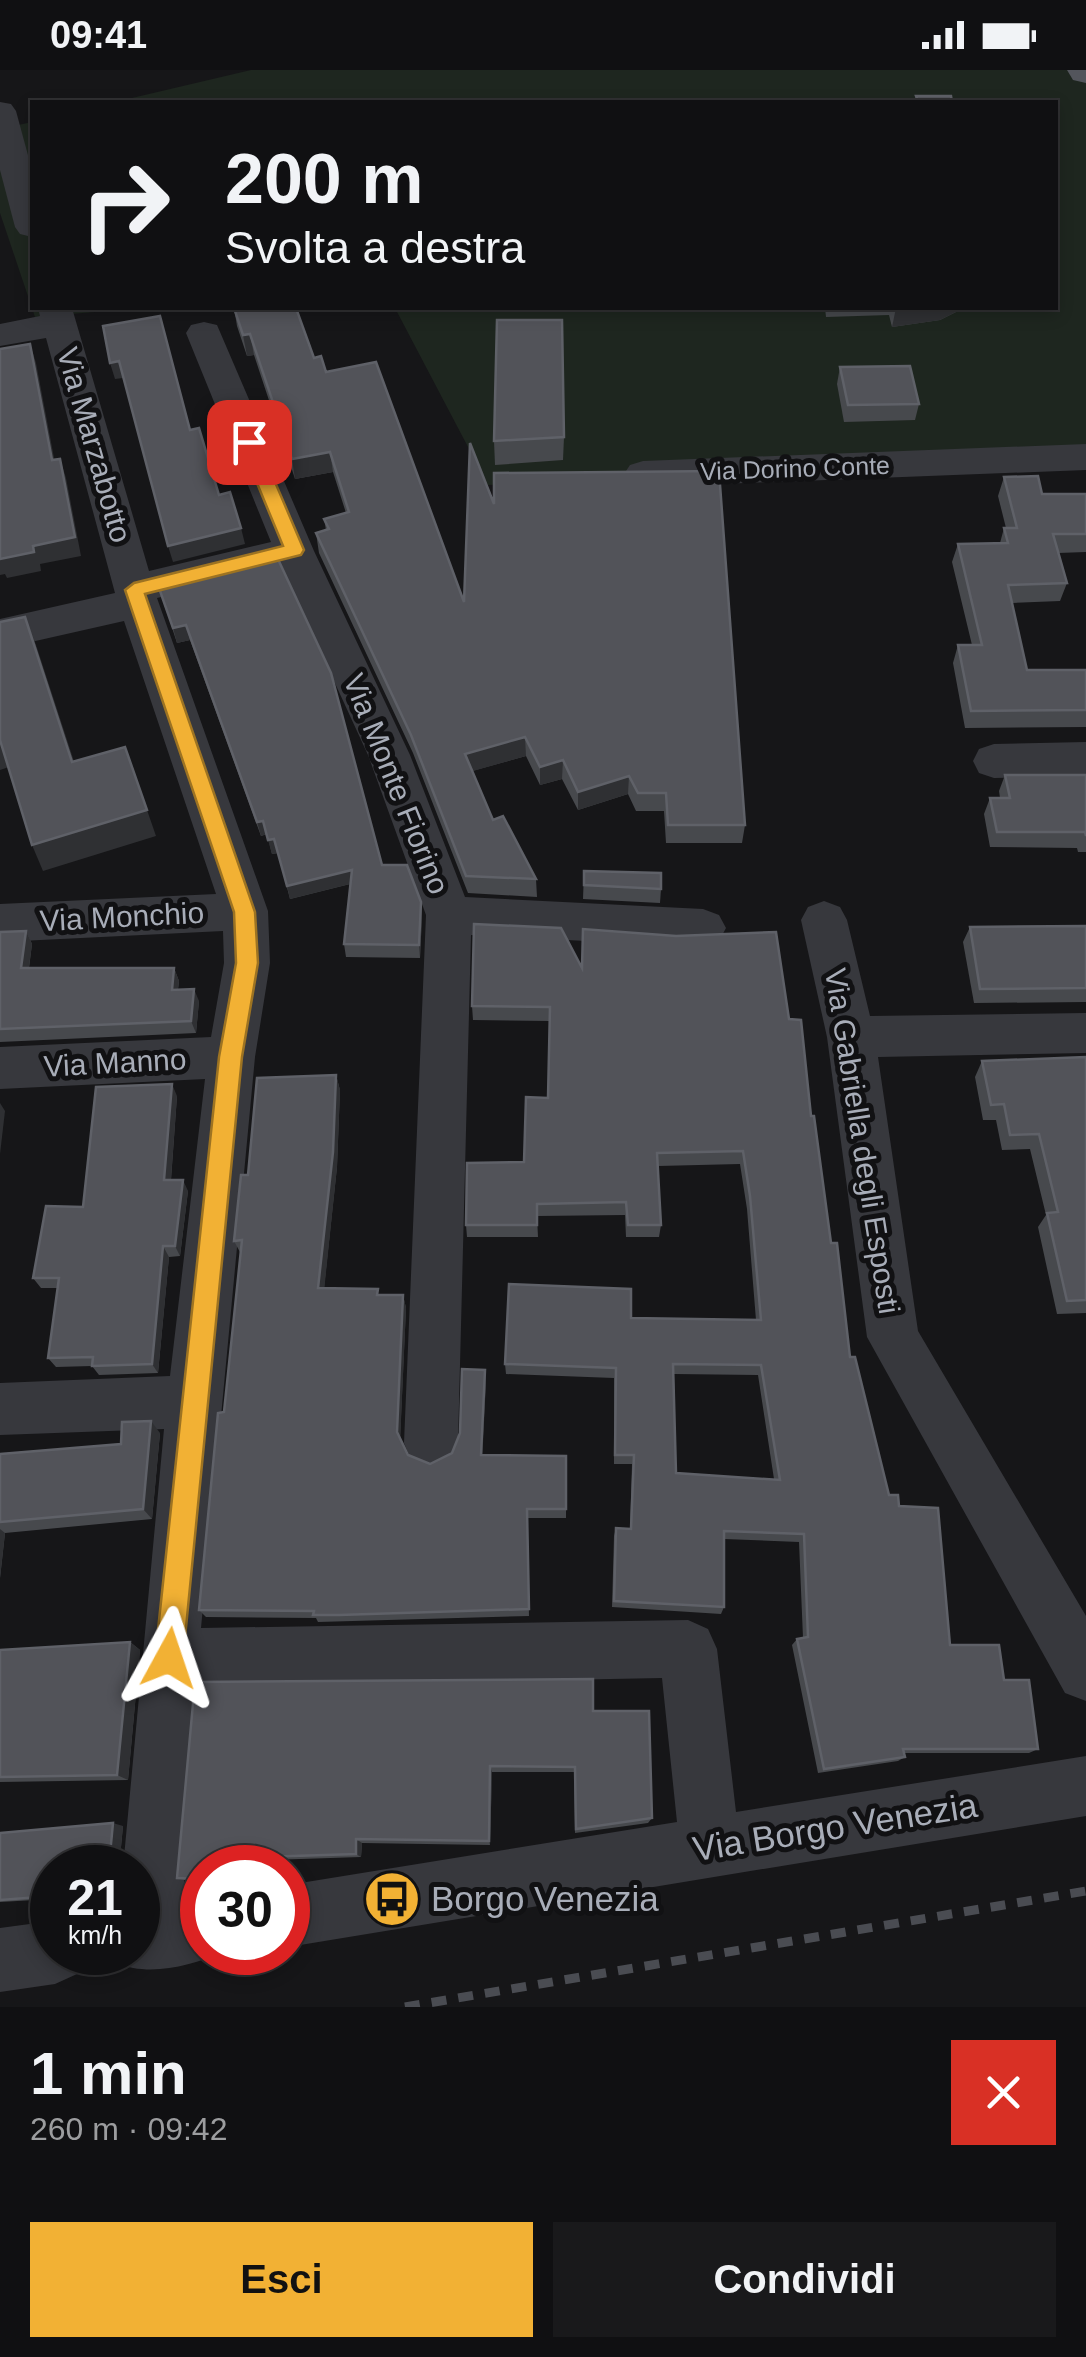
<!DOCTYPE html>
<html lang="it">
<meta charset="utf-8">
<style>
body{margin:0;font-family:Arial,sans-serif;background:#19191b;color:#f1f3f6;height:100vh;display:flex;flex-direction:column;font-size:38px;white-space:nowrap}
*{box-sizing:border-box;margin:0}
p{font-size:32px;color:#9c9d9f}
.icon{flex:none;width:55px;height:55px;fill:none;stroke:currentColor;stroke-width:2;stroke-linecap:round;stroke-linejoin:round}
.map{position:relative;height:1937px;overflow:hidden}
.drawer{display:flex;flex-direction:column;background:#101012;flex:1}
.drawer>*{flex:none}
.top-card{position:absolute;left:30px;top:30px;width:1028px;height:210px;border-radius:0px;box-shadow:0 5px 15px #0003,0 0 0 2px #303032;background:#101012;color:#f1f3f6;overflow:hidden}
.speed{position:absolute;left:30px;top:1775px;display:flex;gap:20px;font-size:50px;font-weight:700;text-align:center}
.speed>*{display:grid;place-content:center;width:130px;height:130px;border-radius:50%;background:#101012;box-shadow:0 5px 15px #0003,0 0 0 2px #303032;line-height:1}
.speed small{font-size:25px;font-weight:400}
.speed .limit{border:15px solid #d22;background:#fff;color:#111}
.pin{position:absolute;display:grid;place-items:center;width:85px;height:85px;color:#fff;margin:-42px;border-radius:20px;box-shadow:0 5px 15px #0006}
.me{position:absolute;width:110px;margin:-55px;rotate:5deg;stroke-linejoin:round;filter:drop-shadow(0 0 8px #0008)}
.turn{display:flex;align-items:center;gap:35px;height:210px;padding:0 30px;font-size:45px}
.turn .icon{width:130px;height:130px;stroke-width:2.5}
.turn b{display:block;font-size:70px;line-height:85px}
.round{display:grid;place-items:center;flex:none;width:105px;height:105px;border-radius:0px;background:#19191b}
.overview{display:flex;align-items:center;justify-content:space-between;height:170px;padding:0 30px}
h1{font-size:60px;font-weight:600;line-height:75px}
.action{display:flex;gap:20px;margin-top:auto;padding:20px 30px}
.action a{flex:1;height:115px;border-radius:0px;background:#f2b134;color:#111;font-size:40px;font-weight:600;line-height:115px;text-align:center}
.action a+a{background:#19191b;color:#f1f3f6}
.status{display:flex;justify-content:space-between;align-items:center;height:70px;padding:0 50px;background:#101012;direction:ltr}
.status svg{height:28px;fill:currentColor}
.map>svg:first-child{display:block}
.green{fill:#1e261f}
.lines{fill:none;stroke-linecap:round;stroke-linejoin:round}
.minor{fill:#37383d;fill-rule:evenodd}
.major{fill:#53555c;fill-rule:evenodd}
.rail{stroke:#4a4c52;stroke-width:9;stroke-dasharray:15 12;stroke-linecap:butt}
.wall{fill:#47494d;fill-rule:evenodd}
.shaded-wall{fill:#2f3033}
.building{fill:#525359;stroke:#5f6168;stroke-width:2.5;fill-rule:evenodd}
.route{fill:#f2b134;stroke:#9d7322;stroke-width:2.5}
.labels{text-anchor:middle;stroke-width:10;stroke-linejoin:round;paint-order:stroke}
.far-street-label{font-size:25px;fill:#a8adb8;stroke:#111113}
.street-label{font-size:30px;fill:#a8adb8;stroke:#111113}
.near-street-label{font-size:35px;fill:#a8adb8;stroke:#111113}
.near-poi-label{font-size:35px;fill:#a8adb8;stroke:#111113;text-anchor:start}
</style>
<div class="status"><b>09:41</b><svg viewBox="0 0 49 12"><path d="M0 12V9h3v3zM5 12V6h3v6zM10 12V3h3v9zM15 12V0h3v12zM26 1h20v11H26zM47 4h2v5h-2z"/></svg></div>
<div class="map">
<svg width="1086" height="1937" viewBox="0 0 1086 1937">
<rect width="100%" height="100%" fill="#161618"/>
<g class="green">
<polygon points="251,0 1086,0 1086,388 488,415 395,238 1055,238 1055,32 115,32"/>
<polygon points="32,52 32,238 142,238 35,247 0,143 0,59"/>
</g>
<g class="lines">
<g class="minor">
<polygon points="0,32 11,34 16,41 32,100 32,167 20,164 15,157 0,100"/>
<path d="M 38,238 L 72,238 L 149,501 L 271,472 L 186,263 L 191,255 L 204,252 L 217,255 L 314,481 L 410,685 L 465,827 L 703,839 L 719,845 L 726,858 L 719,871 L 703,877 L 471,865 L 458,1373 L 450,1392 L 431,1400 L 412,1392 L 404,1373 L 426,845 L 368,685 L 282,498 L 157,528 L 268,841 L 270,893 L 255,987 L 201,1558 L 688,1550 L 708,1559 L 717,1579 L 736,1742 L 1086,1686 L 1086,1746 L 288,1877 L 288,1815 L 677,1752 L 662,1608 L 196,1617 L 183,1832 L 202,1829 L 202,1882 L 223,1882 C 190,1896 150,1907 116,1893 L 111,1882 L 138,1882 L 138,1798 L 123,1798 L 164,1359 L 0,1365 L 0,1313 L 170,1306 L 205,1009 L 0,1019 L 0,977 L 211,967 L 224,893 L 223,861 L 0,872 L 0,834 L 216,824 L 124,551 L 0,579 L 0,549 L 115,523 L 46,268 L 0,276 L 0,254 L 40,246 Z"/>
<polygon points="1086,374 1086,400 643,417 630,413 624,404 630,395 643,391"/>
<polygon points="1086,672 1086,706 994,708 979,703 973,691 979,679 994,674"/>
<polygon points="824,831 840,837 847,850 870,946 1086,943 1086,983 878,987 918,1261 1086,1546 1086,1631 1065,1623 867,1267 827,967 801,850 808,837"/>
<polygon points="52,1851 52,1882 86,1882 77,1904 55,1914 0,1922 0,1858"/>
</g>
<polygon class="major" points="1067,0 1086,0 1086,13 1073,10"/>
<polyline class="rail" points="405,1937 1086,1821"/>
</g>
<g class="wall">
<polygon points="234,238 314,288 326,302 464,532 494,434 745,755 742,773 666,773 664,741 636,741 628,724 578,740 562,709 540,715 526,686 472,701 493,750 536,809 537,827 468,823 413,683 319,483 316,463 326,460 324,449 346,443 333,402 295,409 254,285 247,286 237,256"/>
<polygon points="825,238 964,238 940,250 892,257 889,245 826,247"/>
<polygon points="840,297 919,334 915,350 844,352 837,314"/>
<polygon points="564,367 563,390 495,395 494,371"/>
<polygon points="1004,407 1042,424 1086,424 1086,482 1058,483 1067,513 1060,531 1012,533 1027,600 1086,600 1086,657 965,658 953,593 958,575 972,575 952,492 958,474 1000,473 1004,458 1006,458 998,426"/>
<polygon points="159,518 382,795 421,832 422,846 420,888 346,887 344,874 350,814 290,829 278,783 272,784 267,764 261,766 190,570 177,573"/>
<polygon points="1005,705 1086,705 1086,782 1078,782 1077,778 990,777 984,744 990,728 1000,728 999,721"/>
<polygon points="584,801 661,819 660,833 583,829"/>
<polygon points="1086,856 1086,932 974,933 963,872 970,857"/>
<polygon points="26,861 32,874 29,898 174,898 179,911 178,920 199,931 196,963 0,972 0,862"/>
<path d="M 582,897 L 789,949 L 811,1046 L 850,1287 L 889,1425 L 899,1436 L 950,1575 L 1004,1610 L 1038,1679 L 1029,1683 L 904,1683 L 905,1687 L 898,1691 L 818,1703 L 792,1575 L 797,1569 L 803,1568 L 799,1472 L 724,1469 L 724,1537 L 721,1544 L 612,1537 L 614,1466 L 616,1458 L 630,1459 L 632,1394 L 614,1394 L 614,1308 L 506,1304 L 505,1294 L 631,1248 L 756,1250 L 747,1139 L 740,1094 L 658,1096 L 661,1155 L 659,1167 L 626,1167 L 625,1145 L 537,1146 L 538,1167 L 467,1167 L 466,1155 L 524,1092 L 548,1028 L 550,951 L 473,950 L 472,936 ZM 674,1304 L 758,1305 L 774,1409 L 676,1403 Z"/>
<polygon points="1086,987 1086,1243 1057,1244 1038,1157 1046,1145 1030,1079 1002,1080 996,1050 983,1050 975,1007 982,991"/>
<polygon points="336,1005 340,1020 337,1097 324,1218 379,1225 403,1225 406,1238 400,1369 408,1385 430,1394 452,1383 486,1311 482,1385 566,1439 566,1448 527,1448 529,1546 318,1552 316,1548 206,1547 199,1540 224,1342 241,1184 234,1171 248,1105"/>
<polygon points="177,1026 171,1110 188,1121 180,1186 169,1187 158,1303 99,1305 92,1296 56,1297 48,1288 58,1218 41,1218 33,1208 83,1137"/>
<polygon points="160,1363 152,1449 5,1463 0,1508 0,1384 121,1374"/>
<polygon points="130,1572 140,1580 128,1710 0,1712 0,1580"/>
<polygon points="593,1609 593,1641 649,1641 652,1748 648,1753 575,1763 574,1702 492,1702 490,1775 362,1773 361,1787 270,1790 269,1798 202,1798 202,1811 188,1811 177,1808 195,1612"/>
<polygon points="123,1756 119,1798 52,1798 52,1829 0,1832 0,1763"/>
</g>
<g class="shaded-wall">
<polygon points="896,238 964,238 940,250 892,257"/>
<polygon points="250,264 254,285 247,286 243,265"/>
<polygon points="30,274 36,293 58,409 52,390"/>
<polygon points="119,291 123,308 115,309 110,293"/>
<polygon points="330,382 333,402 295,409 292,389"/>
<polygon points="60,389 66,408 81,486 40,494 41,501 7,508 5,504 0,505 0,488 33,476"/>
<polygon points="241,458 245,474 173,492 168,476"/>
<polygon points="25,547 36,575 83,719 72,692"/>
<polygon points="186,555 190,570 177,573 173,558"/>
<polygon points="525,667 526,686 466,703 465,684"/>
<polygon points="0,670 12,696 0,700"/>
<polygon points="563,690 562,709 540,715 540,697"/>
<polygon points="629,706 628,724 578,740 578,722"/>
<polygon points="147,740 156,766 43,801 32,775"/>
<polygon points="263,751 267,764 261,766 257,752"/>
<polygon points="274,769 278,783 272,784 268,770"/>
<polygon points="352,800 354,813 290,829 287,816"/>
<polygon points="421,832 422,846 420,888 419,875"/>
<polygon points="26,861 32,874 27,911 21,898"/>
<polygon points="174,898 179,911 176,932 172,920"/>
<polygon points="194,919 199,931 196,963 191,951"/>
<polygon points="336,1005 340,1020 337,1097 323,1231 318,1218"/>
<polygon points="172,1014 177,1026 170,1122 164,1110"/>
<polygon points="0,1033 5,1041 0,1084"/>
<polygon points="183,1110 188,1121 180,1186 175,1176"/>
<polygon points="163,1176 169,1187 158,1303 152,1294"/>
<polygon points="403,1225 406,1238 400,1373 397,1362"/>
<polygon points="485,1300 486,1311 482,1395 481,1385"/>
<polygon points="151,1351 160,1363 152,1449 143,1439"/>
<polygon points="0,1459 5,1463 0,1508"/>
<polygon points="130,1572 140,1580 128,1710 117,1705"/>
<polygon points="490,1696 492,1702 490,1775 489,1771"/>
<polygon points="113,1753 123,1756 119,1798 109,1795"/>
<polygon points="356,1769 362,1773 361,1787 356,1784"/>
<polygon points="261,1787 270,1790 269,1798 260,1798"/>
</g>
<g class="building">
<polygon points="916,26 951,26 952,32 918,32"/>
<polygon points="234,238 296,238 314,288 321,286 326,302 376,292 464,532 470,373 494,434 494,403 719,401 745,755 668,755 666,723 638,723 629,706 578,722 563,690 540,697 525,667 465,684 493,750 503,746 536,809 466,806 411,665 316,463 329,459 324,449 349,442 330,382 292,389 250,264 243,265"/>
<polygon points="160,246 190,360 199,358 219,425 230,422 241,458 168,476 119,291 110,293 103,256"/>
<polygon points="497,250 562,250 564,367 494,371"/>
<polygon points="30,274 52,390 60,389 75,467 33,476 34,482 0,489 0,279"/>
<polygon points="910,296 919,334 848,335 840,297"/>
<polygon points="1038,406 1042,424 1086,424 1086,464 1053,464 1067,513 1008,515 1027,600 1086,600 1086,640 971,641 958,575 982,575 958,474 1008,473 1004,458 1017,458 1004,407"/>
<polygon points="277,487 331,603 382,795 407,795 421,832 419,875 344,874 352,800 287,816 274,769 268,770 263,751 257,752 186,555 173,558 159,518 178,511"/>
<polygon points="25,547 72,692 125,677 147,740 32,775 0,670 0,552"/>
<polygon points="1005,705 1086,705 1086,766 1085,762 997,762 990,728 1010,728"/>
<polygon points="584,801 661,803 661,819 584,815"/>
<path d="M 474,854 L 561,858 L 582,898 L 583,859 L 676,866 L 776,862 L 789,949 L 801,950 L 811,1046 L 814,1046 L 831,1173 L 837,1173 L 850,1287 L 855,1287 L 889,1425 L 898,1425 L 899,1436 L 938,1438 L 950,1575 L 999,1575 L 1004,1610 L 1029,1610 L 1038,1679 L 903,1679 L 905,1687 L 824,1699 L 797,1569 L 808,1567 L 804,1464 L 724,1461 L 724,1537 L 614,1531 L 616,1458 L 631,1459 L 634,1385 L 615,1385 L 616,1298 L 505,1294 L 509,1214 L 631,1219 L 631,1248 L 761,1250 L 750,1126 L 743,1081 L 657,1083 L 661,1155 L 628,1155 L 626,1132 L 537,1134 L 537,1155 L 466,1155 L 467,1093 L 524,1092 L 526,1027 L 548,1028 L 550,937 L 472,936 ZM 673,1294 L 761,1295 L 780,1410 L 676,1403 Z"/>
<polygon points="1086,856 1086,918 980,919 970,857"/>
<polygon points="26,861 21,898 174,898 172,920 194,919 191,951 0,959 0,862"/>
<polygon points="1086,987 1086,1230 1067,1231 1047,1143 1058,1142 1039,1064 1010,1065 1004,1034 991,1035 982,991"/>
<polygon points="336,1005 333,1082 318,1218 378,1219 377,1225 403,1225 397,1362 408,1385 430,1394 452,1383 460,1363 462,1299 485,1300 481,1385 566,1386 566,1439 527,1439 529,1539 339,1545 313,1545 314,1541 199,1540 218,1343 224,1342 242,1170 234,1171 241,1105 248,1105 257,1008"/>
<polygon points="172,1014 164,1110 183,1110 175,1176 163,1176 152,1294 92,1296 93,1287 48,1288 59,1208 33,1208 46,1136 83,1137 96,1017"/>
<polygon points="151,1351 143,1439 0,1452 0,1384 121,1374 122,1352"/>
<polygon points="130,1572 117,1705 0,1707 0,1580"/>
<polygon points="593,1609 593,1641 649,1641 652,1748 576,1759 575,1697 490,1696 489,1771 356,1769 356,1784 261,1787 260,1798 202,1798 202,1809 177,1808 195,1612"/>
<polygon points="113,1753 109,1795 114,1798 52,1798 52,1826 0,1830 0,1763"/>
</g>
<polygon class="route" points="249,366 258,372 304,480 301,485 145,524 255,842 258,893 242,987 183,1588 179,1598 169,1602 159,1598 155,1588 219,987 236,893 234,842 125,520 134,513 283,476 240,372"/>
<defs>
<g id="bus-disc" transform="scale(2.875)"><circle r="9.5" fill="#f2b134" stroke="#111113"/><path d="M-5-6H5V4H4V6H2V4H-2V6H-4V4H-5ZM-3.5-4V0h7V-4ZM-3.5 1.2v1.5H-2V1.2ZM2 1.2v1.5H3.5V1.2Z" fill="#111"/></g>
</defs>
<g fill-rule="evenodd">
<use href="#bus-disc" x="392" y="1829"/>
</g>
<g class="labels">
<g class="far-street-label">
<text transform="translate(795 398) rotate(-2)" y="9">Via Dorino Conte</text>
</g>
<g class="street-label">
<text transform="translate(94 375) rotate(74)" y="10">Via Marzabotto</text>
<text transform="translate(396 714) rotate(68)" y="10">Via Monte Fiorino</text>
<text transform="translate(122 847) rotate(-3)" y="10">Via Monchio</text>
<text transform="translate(115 993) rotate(-3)" y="10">Via Manno</text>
<text transform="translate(862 1071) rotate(81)" y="10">Via Gabriella degli Esposti</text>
</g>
<g class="near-street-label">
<text transform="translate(835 1757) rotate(-9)" y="12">Via Borgo Venezia</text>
</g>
<g class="near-poi-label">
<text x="431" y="1841">Borgo Venezia</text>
</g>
</g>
</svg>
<div class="speed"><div>21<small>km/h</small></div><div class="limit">30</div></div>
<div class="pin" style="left:249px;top:372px;background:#d93025"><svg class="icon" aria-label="arrive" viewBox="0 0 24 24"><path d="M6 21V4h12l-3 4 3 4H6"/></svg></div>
<svg class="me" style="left:169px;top:1588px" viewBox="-20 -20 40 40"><path d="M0-17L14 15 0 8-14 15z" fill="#f2b134" stroke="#fff" stroke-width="4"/></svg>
<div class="top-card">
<div class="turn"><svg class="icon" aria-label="right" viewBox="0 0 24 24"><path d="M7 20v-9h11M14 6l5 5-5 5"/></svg><div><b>200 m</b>Svolta a destra</div></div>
</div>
</div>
<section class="drawer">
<div class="overview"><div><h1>1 min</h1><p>260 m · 09:42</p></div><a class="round" style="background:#d93025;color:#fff"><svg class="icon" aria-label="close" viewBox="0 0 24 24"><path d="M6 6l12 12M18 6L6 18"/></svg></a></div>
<div class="action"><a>Esci</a><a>Condividi</a></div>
</section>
